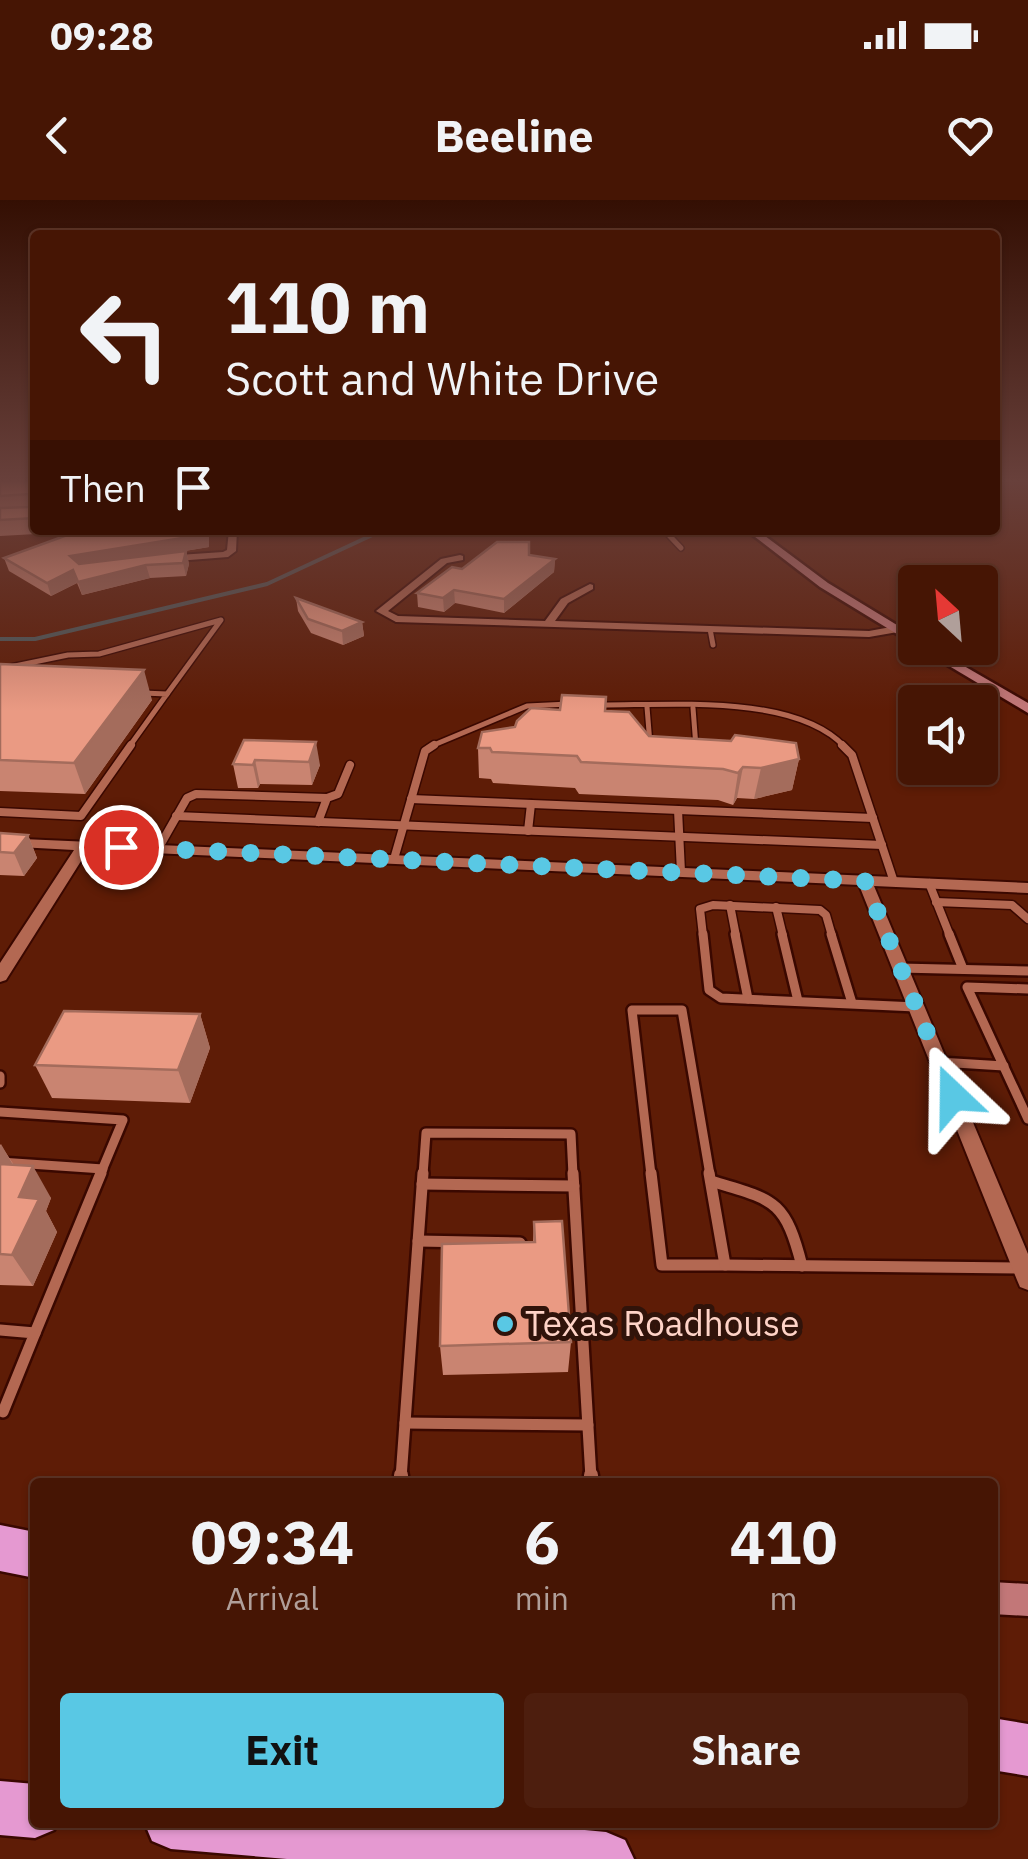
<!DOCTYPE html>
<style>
body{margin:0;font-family:"IBM Plex Sans",sans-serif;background:#4d1e0e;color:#f1f3f6;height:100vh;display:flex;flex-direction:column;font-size:38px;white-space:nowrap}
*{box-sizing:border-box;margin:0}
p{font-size:32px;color:#b09f9a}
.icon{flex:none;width:55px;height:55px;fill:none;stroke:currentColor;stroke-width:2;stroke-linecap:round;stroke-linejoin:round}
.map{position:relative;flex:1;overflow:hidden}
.details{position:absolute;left:30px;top:1278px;width:968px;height:350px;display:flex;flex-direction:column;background:#461504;border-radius:10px;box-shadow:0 2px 8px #0004,0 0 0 2px #5e3426}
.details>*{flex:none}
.hud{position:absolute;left:30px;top:30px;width:970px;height:305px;border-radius:10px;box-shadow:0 2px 8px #0004,0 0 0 2px #5e3426;background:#461504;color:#f1f3f6;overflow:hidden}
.needle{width:65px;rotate:334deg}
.buttons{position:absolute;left:898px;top:365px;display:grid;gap:20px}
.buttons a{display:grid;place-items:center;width:100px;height:100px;border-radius:10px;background:#461504;box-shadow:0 2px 8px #0004,0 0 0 2px #5e3426;font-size:50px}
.pin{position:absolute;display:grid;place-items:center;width:85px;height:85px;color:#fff;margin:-42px;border:5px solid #fff;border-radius:50%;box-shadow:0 2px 10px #0007}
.me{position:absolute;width:110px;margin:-55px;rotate:337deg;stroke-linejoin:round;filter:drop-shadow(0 0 8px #0008)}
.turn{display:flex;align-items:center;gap:35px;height:210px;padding:0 30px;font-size:45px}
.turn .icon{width:130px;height:130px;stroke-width:2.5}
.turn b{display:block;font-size:70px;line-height:85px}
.then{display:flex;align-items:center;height:95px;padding:0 30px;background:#0003;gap:20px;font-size:38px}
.eta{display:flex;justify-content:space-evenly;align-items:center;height:170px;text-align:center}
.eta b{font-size:60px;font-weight:700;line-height:70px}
.cta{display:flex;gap:20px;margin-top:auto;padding:20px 30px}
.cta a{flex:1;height:115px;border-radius:10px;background:#59c8e4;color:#111;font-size:40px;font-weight:700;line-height:115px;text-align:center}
.cta a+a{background:#4d1e0e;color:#f1f3f6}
.status{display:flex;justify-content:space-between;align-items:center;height:70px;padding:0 50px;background:#461504;direction:ltr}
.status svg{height:28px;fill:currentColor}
header{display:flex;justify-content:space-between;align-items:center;height:130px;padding:0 30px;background:#461504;font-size:45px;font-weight:700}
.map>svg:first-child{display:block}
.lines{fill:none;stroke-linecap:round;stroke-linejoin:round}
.stream{stroke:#4c585a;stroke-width:4}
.lane-far4-casing{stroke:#3a0800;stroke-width:8}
.lane-far3-casing{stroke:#3a0800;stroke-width:11}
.lane-far2-casing{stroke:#3a0800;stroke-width:14}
.lane-far1-casing{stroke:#3a0800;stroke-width:16}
.lane-casing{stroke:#3a0800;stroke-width:19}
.street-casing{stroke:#3a0800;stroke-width:4}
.secondary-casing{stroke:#3a0800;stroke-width:5}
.highway-casing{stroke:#3a0800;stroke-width:5}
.lane-far4{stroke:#b36852;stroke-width:5}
.lane-far3{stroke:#b36852;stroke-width:8}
.lane-far2{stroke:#b36852;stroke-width:9}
.lane-far1{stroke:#b36852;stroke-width:11}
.lane{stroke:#b36852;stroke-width:14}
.street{fill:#b36852;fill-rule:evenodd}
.secondary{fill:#c27778;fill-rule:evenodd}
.highway{fill:#e599d1;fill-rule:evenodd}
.wall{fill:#c98471}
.shaded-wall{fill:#a46c5c}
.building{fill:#ea9a83;stroke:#a46c5c;stroke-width:2.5}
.route{stroke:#59c8e4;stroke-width:18;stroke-dasharray:0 32.4}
.poi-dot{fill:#59c8e4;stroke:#30130a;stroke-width:4}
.labels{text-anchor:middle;stroke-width:10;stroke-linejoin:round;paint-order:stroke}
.near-poi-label{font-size:35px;fill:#fed3c7;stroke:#30130a;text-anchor:start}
</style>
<div class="status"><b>09:28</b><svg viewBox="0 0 49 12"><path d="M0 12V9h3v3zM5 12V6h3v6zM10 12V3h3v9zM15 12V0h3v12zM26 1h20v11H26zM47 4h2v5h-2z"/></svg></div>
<header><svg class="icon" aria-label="back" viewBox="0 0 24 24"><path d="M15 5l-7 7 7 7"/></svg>Beeline<svg class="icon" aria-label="heart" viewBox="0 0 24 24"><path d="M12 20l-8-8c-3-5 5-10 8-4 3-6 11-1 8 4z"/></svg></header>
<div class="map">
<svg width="1028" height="1659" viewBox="0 0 1028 1659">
<rect width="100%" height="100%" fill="#5e1c06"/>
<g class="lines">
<polyline class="stream" points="0,439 35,439 267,384 383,330"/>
<g class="lane-far4-casing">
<g id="lane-far4">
<polyline points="664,330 681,348"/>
<polyline points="710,429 713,445"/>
<polyline points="0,469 68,455 99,454 221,420 167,494"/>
<path d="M 594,505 C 664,506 794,492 845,547"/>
<polyline points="647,507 650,544"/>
<polyline points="693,508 696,547"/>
<polyline points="129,547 167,494 143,493"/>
<polyline points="429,547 527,506 569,504"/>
</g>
</g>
<g class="lane-far3-casing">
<g id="lane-far3">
<polyline points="842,545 852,555 894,682"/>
<polyline points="411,599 873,618"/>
<polyline points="678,610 681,672"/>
<polyline points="0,612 81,616 131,545"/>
<polyline points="176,616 882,645"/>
<polyline points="318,622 327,598 338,594 350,565"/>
<polyline points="528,631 531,604"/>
<polyline points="158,649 187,598 196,594 327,598"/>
<polyline points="394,659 425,551 434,545"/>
<polyline points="929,683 950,736"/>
<polyline points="936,702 1012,705 1028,719"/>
<polyline points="730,705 736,736"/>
<polyline points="776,707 783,736"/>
<polyline points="703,736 700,709 713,705 820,710 826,715 832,736"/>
</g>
</g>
<g class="lane-far2-casing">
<g id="lane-far2">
<polyline points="703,734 709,790 721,798 916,807"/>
<polyline points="735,734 748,799"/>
<polyline points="782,734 798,801"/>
<polyline points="831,734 852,803"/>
<polyline points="949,734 963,769"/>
<polyline points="900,768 1028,771"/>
<polyline points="1028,789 967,787 1028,919"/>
<polyline points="939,862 1004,866"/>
<polyline points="0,876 0,883"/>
<polyline points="0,912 123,920 100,975"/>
<polyline points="0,962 103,969"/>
<polyline points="423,975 426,933 571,934 573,975"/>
<polyline points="651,975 632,810 682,810 710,975"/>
</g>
</g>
<g class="lane-far1-casing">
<g id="lane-far1">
<polyline points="573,973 591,1278"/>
<polyline points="651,973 662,1065 725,1065 709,973"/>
<path d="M 711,981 C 774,1000 785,999 802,1066"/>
<polyline points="422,984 574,986"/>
<polyline points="418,1041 520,1043"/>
<polyline points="725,1065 1022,1068"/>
<polyline points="0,1130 35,1133 3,1212"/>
<polyline points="35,1133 101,973"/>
<polyline points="405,1223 588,1225"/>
<polyline points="401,1278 423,973"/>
</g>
</g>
<g class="lane-casing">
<g id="lane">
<polyline points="591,1275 591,1282"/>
<polyline points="401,1282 401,1275"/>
</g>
</g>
<g class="street-casing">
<g id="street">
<polygon points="229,330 237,330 236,351 228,357 164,362 159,359 164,356 223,352 227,350"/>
<polygon points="460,355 463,356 463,360 447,363 388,411 398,416 545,421 561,399 590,384 593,385 593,389 568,403 555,421 869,431 913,423 915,429 869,437 396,422 376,411 441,359"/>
<polygon points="0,638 1028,683 1028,693 874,686 1028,1054 1028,1090 1020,1087 1017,1080 859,685 88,650 6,780 0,782 0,763 74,650 0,646"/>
</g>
</g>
<g class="secondary-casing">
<g id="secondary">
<polygon points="746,330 757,330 828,383 915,436 915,445 820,387"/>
<polygon points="919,448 933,448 1028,503 1028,513"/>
<polygon points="992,1382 1028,1384 1028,1416 992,1414"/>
</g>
</g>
<g class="highway-casing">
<g id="highway">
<polygon points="0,1325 35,1332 35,1378 0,1371"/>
<polygon points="992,1518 1028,1524 1028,1576 992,1570"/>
<polygon points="0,1581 35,1584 35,1622 57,1622 54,1630 35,1638 0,1635"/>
<polygon points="144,1622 499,1622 606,1632 625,1640 634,1659 287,1659 171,1649 152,1641"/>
</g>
</g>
<use href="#lane-far4" class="lane-far4"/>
<use href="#lane-far3" class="lane-far3"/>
<use href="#lane-far2" class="lane-far2"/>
<use href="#lane-far1" class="lane-far1"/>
<use href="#lane" class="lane"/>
<use href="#street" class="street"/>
<use href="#secondary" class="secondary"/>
<use href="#highway" class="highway"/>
</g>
<g class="wall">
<polygon points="0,279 35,279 35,330 56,330 54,333 0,336"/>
<polygon points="81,330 209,330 209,347 173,353 186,351 189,364 186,376 150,378 82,395 77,383 51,396 9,371 4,358"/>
<polygon points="529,355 555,359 554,372 504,413 455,403 444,412 418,407 417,393 462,369"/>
<polygon points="296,398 362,422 364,436 343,445 311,433 298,411"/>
<polygon points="0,464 152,500 85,594 0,591"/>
<polygon points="605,511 649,536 799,559 792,590 754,599 737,598 733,605 718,600 579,594 575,588 493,583 491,579 479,578 478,548 515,527"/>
<polygon points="244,540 320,565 312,585 260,584 258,588 238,588 233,564"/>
<polygon points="0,633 28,635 37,658 24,676 0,675"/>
<polygon points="200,814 210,848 190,903 52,898 35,865"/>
<polygon points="0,944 14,965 51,998 46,1011 57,1032 33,1086 0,1085"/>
<polygon points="534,1022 571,1142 568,1172 443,1175 440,1146 533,1042"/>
</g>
<g class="shaded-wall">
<polygon points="209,330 209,347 74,369 70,356"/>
<polygon points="186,351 189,364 186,376 183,363"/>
<polygon points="555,359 554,372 504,413 504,399"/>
<polygon points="146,365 150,378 82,395 78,382"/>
<polygon points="73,370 77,383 51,396 47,383"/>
<polygon points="454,390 455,403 444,412 443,398"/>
<polygon points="362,422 364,436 343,445 342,431"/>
<polygon points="144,470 152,500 85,594 74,563"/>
<polygon points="316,542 320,565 312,585 309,562"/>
<polygon points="799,559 792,590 754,599 761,568"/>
<polygon points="255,560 260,584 258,588 253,565"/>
<polygon points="743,567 737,598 733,605 738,573"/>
<polygon points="28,635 37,658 24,676 14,653"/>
<polygon points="200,814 210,848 190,903 178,870"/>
<polygon points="1,944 20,977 0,976 0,947"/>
<polygon points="33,966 51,998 46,1011 57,1032 33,1086 12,1055 19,997"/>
</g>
<g class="building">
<polygon points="0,279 35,279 35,318 0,320 0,308 30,307 34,298 30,294 0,296"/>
<polygon points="81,330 207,330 207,334 70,356 79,364 186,351 183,363 146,365 78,382 73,370 47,383 4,358"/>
<polygon points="497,342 529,342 529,355 555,359 504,399 454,390 443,398 417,393 452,367 462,369"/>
<polygon points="296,398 362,422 342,431 308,419"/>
<polygon points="0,464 144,470 74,563 0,560"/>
<polygon points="562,495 606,497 605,511 629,512 649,536 731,541 735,535 796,543 799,559 761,568 743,567 738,573 723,569 581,562 577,556 492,552 490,548 478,548 482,532 515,527 517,521 531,508 560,510"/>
<polygon points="244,540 316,542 309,562 255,560 253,565 233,564"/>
<polygon points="0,633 28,635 14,653 0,652"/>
<polygon points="64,811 200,814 178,870 35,865"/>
<polygon points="0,964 33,966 19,997 39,999 12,1055 0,1054"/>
<polygon points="562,1021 571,1142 440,1146 442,1044 535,1042 534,1022"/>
</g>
<linearGradient id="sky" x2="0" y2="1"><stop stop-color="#340f03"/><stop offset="0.55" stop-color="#68403b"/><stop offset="1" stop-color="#68403b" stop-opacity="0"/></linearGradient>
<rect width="1028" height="511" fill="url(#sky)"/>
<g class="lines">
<polyline class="route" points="121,647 865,681 953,896"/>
</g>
<circle class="poi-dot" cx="505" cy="1124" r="10"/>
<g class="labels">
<g class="near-poi-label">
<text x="525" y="1136">Texas Roadhouse</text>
</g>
</g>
</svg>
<div class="buttons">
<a><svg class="needle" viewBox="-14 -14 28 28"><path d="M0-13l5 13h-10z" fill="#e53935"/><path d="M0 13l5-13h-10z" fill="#b09f9a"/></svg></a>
<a><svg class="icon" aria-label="sound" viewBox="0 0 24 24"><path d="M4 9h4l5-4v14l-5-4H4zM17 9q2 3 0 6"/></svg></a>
</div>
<div class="pin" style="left:121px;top:647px;background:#d93025"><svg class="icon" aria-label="arrive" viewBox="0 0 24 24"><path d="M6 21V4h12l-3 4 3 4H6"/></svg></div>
<svg class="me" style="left:953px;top:896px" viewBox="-20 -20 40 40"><path d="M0-17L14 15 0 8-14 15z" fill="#59c8e4" stroke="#fff" stroke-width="4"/></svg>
<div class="hud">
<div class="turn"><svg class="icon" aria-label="left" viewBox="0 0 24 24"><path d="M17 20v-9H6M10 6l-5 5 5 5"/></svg><div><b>110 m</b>Scott and White Drive</div></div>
<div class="then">Then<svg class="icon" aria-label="arrive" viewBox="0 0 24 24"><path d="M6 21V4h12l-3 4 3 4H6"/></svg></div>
</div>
<section class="details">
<div class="eta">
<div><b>09:34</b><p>Arrival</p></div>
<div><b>6</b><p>min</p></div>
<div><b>410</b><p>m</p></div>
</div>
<div class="cta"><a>Exit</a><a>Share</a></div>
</section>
</div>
